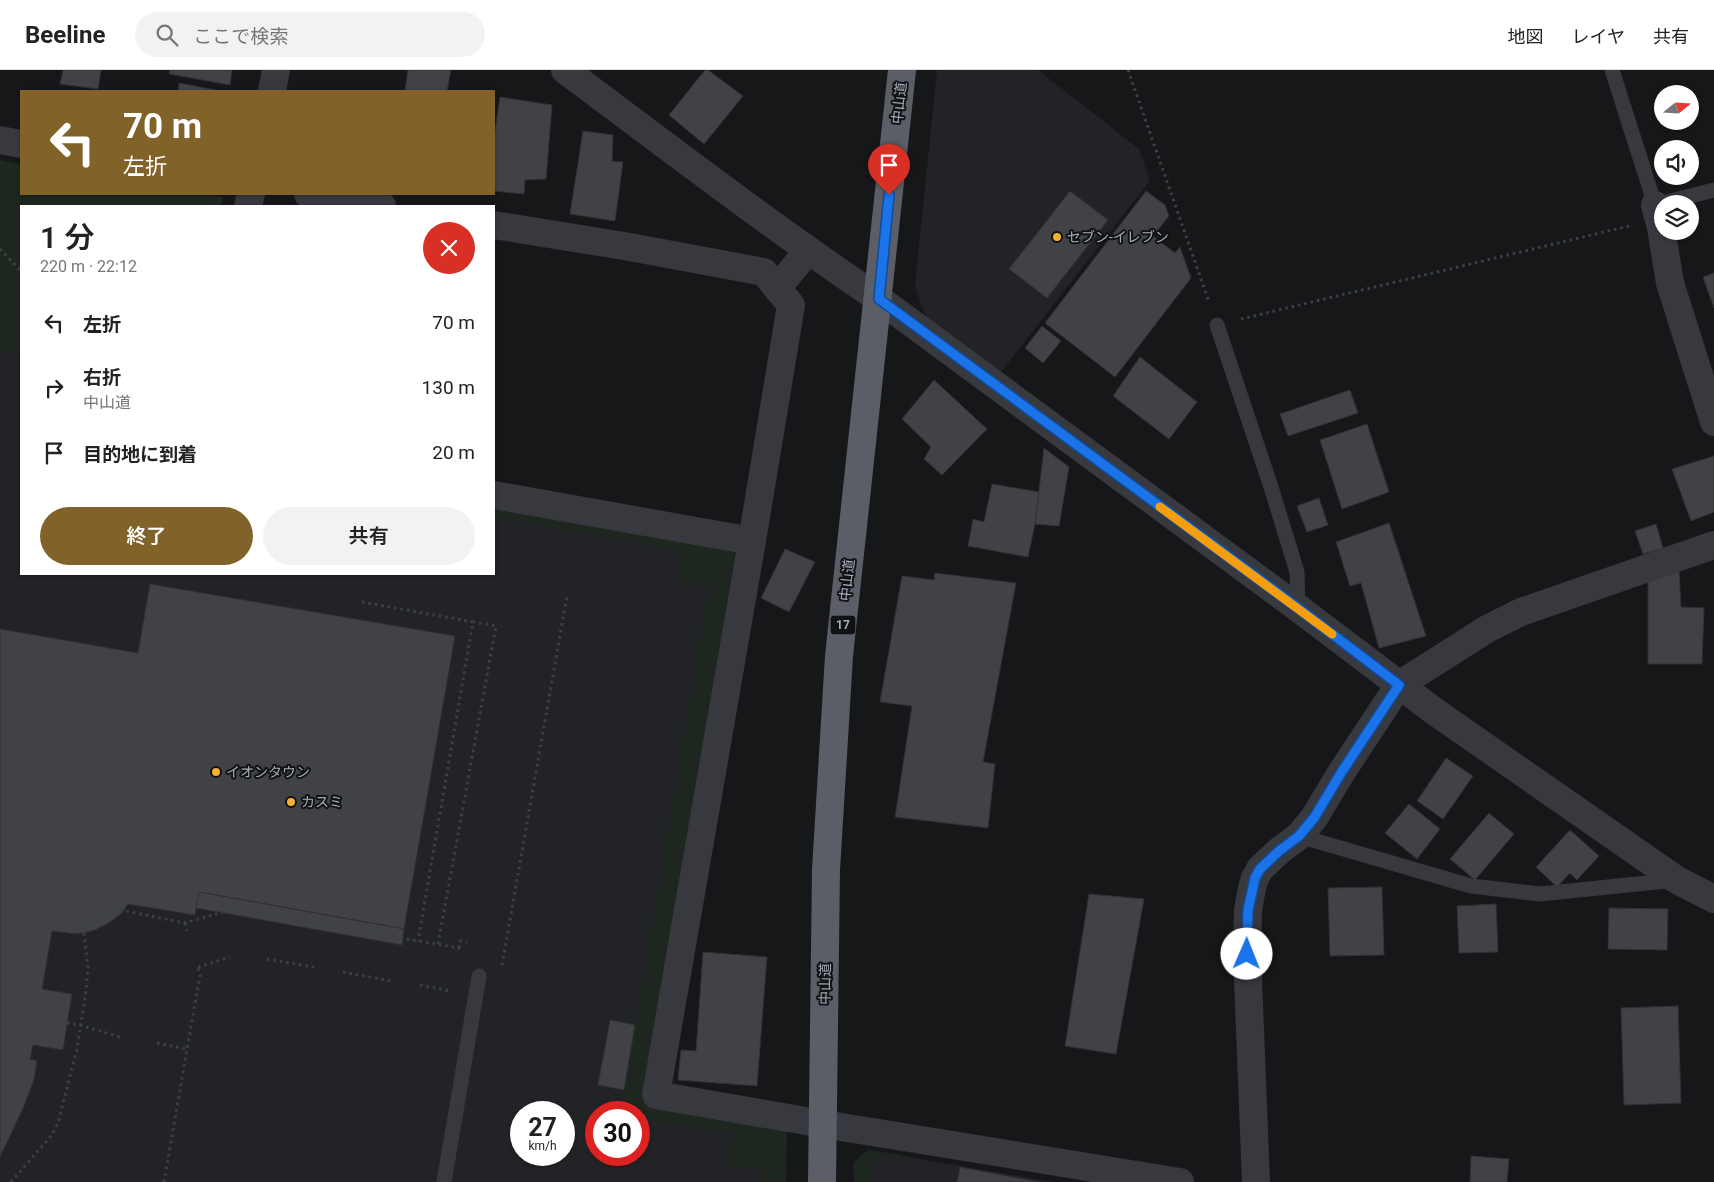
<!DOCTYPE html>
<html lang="ja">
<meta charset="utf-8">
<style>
body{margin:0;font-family:Roboto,"Noto Sans JP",sans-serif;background:#f2f2f2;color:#222;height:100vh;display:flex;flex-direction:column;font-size:19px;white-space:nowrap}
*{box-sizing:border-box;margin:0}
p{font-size:16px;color:#767676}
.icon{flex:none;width:28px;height:28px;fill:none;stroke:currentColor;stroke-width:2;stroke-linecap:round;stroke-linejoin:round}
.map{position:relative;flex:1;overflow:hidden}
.sheet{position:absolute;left:20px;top:135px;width:475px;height:370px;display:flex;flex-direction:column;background:#fff;border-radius:0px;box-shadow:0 1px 4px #0004}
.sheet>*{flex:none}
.top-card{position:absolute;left:20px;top:20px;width:475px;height:105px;border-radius:0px;box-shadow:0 1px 4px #0004;background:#816229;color:#fff;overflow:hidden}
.needle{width:32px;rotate:72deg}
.fabs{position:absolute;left:1654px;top:15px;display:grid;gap:10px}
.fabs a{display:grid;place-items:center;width:45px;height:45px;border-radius:50%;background:#fff;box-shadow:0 1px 4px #0004;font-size:25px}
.speed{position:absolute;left:510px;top:1031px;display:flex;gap:10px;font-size:25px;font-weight:700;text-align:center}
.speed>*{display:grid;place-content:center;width:65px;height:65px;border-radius:50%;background:#fff;box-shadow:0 1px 4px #0004;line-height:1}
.speed small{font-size:12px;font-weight:400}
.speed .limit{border:8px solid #d22;background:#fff;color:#111}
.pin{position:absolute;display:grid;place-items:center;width:42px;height:42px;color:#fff;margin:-51px -21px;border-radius:50% 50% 50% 0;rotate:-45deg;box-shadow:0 0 5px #0007}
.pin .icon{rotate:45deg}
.me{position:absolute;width:55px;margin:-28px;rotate:1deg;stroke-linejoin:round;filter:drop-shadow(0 0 4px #0008)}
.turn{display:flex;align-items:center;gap:18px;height:105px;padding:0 20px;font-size:22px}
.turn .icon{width:65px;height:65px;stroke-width:2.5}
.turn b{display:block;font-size:35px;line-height:42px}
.round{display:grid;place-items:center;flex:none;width:52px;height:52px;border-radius:26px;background:#f2f2f2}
.summary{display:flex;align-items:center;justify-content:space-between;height:85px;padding:0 20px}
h1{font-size:30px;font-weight:600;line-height:38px}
.primary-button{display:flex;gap:10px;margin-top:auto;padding:10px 20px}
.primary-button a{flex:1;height:58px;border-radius:30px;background:#816229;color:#fff;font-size:20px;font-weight:600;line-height:58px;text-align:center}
.primary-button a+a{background:#f2f2f2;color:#222}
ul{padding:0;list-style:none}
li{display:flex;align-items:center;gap:15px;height:65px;padding:0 20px}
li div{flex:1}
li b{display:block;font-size:19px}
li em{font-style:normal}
header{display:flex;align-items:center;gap:30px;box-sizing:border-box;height:70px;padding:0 25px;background:#fff;border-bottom:1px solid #e0e0e0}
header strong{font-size:24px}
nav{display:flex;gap:28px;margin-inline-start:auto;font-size:18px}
.search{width:350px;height:45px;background:#f2f2f2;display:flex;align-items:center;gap:12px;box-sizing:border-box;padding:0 18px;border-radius:28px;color:#767676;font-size:19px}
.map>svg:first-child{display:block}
.built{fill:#222326;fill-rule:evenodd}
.green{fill:#1e271f}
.building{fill:#404246;stroke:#303135}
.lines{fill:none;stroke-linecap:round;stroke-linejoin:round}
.path{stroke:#3d4045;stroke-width:3;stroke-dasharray:2.5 4;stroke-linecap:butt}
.service{stroke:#37393e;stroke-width:15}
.minor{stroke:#37393e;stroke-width:28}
.tertiary{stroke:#37393e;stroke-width:28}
.trunk{stroke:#5b5e66;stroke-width:28}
.route-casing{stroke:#114b97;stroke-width:12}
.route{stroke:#1a73e8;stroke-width:9}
.slow{stroke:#f59e0b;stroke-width:9}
.poi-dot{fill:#f5b032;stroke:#111214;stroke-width:2}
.labels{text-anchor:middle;stroke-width:4;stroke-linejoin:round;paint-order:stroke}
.shield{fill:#111214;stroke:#7b7f88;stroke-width:1}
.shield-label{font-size:12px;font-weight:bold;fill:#a8aeb9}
.street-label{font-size:14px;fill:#a8aeb9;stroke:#111214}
.poi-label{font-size:14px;fill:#a8aeb9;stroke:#111214;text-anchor:start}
</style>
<header>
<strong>Beeline</strong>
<div class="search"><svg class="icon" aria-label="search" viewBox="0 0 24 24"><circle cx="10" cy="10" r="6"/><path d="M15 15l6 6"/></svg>ここで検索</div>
<nav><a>地図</a><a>レイヤ</a><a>共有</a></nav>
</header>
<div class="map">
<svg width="1714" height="1112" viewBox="0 0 1714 1112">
<rect width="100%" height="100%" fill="#161719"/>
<g class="built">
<polygon points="937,0 1038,0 1139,79 1150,111 1001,302 926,248 915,216"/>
<path d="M 0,90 L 21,94 L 21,124 L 202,124 L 221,136 L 21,136 L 21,504 L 494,504 L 494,434 L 736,478 L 642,1031 L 787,1060 L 786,1112 L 0,1112 ZM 521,1042 L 564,1042 L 564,1085 L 521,1085 ZM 596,1042 L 639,1042 L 639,1085 L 596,1085 Z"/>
<polygon points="868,1080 1053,1112 854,1112 853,1093"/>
</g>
<g class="green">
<polygon points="0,90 21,94 21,124 202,124 223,127 221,136 21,136 21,284 0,280"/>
<polygon points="494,434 736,478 642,1031 787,1060 786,1112 756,1112 756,1097 731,1096 730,1094 734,1064 639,1048 639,1042 621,1042 709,516 680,511 679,509 683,481 494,447"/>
<polygon points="868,1080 901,1085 900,1089 877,1085 872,1112 854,1112 853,1093"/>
</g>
<g class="building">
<polygon points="63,0 101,0 98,19 60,14"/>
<polygon points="170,0 232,0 230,15 169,4"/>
<polygon points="408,0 451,0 447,21 405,21"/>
<polygon points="705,0 708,0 743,26 704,74 669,45"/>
<polygon points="179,13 221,21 178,21"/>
<polygon points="500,27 552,35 546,109 525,110 524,124 494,121 494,67"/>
<polygon points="583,61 613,65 612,91 623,92 615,151 570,144"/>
<polygon points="1070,121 1108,150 1047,228 1009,199"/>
<polygon points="1146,121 1165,135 1169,146 1153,166 1175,183 1180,177 1191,208 1115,307 1045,253"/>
<polygon points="1714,203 1714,238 1703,207"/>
<polygon points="1042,256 1061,271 1043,293 1025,278"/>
<polygon points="1140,287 1197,332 1169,369 1113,326"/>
<polygon points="934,310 987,359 942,405 924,389 931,377 902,349"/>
<polygon points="1350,320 1358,343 1288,366 1280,344"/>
<polygon points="1367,354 1389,422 1342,439 1320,370"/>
<polygon points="1044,378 1069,397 1059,456 1035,454"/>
<polygon points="1714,386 1714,442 1691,451 1672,399"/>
<polygon points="992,414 1039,422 1035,454 1028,487 968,476 973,449 984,452"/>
<polygon points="1319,428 1328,455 1307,462 1297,436"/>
<polygon points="1389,453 1426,566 1379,578 1361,513 1350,516 1336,472"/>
<polygon points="1656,454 1663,478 1643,484 1635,461"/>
<polygon points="785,479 815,492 789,542 761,528"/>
<polygon points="1679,501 1681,537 1704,538 1702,594 1648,594 1648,512"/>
<polygon points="935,503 1016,513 983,692 995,694 988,758 895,747 912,636 880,632 902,506 934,510"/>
<polygon points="150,514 455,566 404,859 199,822 195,845 128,834 122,843 110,852 95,860 78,864 52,861 42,919 72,924 63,980 33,975 30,989 37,991 34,1009 24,1036 0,1087 0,559 138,583"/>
<polygon points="1446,688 1473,706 1443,749 1417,731"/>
<polygon points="1409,734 1440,759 1417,789 1385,763"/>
<polygon points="1489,743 1514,764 1475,810 1450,789"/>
<polygon points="1570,760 1599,786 1577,810 1570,803 1557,817 1536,797"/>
<polygon points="1382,817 1384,885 1330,886 1328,818"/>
<polygon points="199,822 404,859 402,875 196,838"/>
<polygon points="1089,824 1144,829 1116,984 1065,976"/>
<polygon points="1496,834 1498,882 1459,883 1457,836"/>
<polygon points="1609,838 1668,839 1667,880 1608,879"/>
<polygon points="703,882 767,887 757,1016 678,1010 681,980 696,981"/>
<polygon points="1678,936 1681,1033 1624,1035 1621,938"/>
<polygon points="610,950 635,955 624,1020 598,1015"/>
<polygon points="1471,1086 1509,1089 1507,1112 1470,1112"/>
<polygon points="960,1097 1039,1112 957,1112"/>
</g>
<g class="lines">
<g class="path">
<polyline points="1128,0 1209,232"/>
<polyline points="0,179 21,201"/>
<polyline points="1241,249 1629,156"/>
<polyline points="362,532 473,552 418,871"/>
<polyline points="185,853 187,861"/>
<polyline points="438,874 496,556 474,552"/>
<polyline points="459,878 460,871 467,872"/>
<polyline points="267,889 314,897"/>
<polyline points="502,895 567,526"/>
<polyline points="198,897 230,887"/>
<polyline points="343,902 391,911"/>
<polyline points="420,915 451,921"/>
<polyline points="67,953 80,955 123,968"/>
<polyline points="157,973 187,979"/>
<path d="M 11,1112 L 51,1066 L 58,1053 L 77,979 L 86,921 L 88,898 L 83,855 C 96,853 106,847 116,839 L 185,853 L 234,839 L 459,878 L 458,883"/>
<polyline points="164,1112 200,905 197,895"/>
</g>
<g class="service">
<polyline points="1612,0 1655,135 1714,120"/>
<polyline points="1217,255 1271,417 1297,502 1298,538"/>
<polyline points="1299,766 1471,816 1540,824 1676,810"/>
<polyline points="444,1112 479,906"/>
</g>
<g class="minor">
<polyline points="0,70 21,74"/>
<polyline points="308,124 382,136"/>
<polyline points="1655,135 1661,158 1670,213 1714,352"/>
<polyline points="494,155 624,176 764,202 791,235 752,471 656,1025 823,1054 1180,1112"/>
<polyline points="777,218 808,181"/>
<polyline points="494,425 752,471"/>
<polyline points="1256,1112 1247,884 1248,840 1252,818 1255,808 1260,799 1279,781 1299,766 1314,748 1341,703 1399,615 1487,559 1521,542 1714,475"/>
</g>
<g class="tertiary">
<path d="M 565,0 C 669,78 771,156 879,229 L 1298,538 L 1434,641 L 1677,810 L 1714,829"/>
<polyline points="272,21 276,0"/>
<polyline points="248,136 251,124"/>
</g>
<polyline class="trunk" points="822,1112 826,800 839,586 902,0"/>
</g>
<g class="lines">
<g class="route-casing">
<polyline id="route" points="889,125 879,229 1298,538 1399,615 1341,703 1314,748 1299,766 1279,781 1260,799 1255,808 1248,840 1247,884"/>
</g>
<use href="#route" class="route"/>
<polyline class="slow" points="1160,437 1332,564"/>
</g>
<g class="poi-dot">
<circle cx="1057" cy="167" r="5"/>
<circle cx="216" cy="702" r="5"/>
<circle cx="291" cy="732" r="5"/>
</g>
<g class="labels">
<rect class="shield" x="830.5" y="545.5" width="25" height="19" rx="4"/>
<g class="shield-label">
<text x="843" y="559">17</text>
</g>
<g class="street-label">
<text transform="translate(899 33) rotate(-84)" y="5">中山道</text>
<text transform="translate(847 510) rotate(-84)" y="5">中山道</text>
<text transform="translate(825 914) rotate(-89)" y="5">中山道</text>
</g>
<g class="poi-label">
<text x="1067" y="172">セブン-イレブン</text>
<text x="226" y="707">イオンタウン</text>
<text x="301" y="737">カスミ</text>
</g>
</g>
</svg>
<div class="fabs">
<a><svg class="needle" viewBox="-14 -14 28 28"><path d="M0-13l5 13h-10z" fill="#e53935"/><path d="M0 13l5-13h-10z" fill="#767676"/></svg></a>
<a><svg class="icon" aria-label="sound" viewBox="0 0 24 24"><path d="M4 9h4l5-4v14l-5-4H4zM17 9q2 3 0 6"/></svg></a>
<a><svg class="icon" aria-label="layers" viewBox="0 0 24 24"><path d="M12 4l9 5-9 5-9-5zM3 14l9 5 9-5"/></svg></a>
</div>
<div class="speed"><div>27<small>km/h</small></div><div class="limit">30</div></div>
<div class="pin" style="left:889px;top:125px;background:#d93025"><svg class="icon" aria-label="arrive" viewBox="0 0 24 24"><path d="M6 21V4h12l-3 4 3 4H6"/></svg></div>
<svg class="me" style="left:1247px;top:884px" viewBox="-20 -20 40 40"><circle r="19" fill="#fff"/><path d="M0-13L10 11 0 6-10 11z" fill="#1a73e8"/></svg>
<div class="top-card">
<div class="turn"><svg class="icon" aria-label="left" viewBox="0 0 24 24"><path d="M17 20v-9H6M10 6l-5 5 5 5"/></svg><div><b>70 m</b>左折</div></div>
</div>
<section class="sheet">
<div class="summary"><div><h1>1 分</h1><p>220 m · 22:12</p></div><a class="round" style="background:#d93025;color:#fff"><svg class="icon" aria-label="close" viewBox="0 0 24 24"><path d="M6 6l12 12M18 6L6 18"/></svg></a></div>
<ul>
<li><svg class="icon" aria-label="left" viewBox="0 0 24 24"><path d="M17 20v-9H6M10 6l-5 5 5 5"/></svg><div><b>左折</b></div><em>70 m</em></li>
<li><svg class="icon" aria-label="right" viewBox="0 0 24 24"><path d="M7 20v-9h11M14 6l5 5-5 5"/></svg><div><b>右折</b><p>中山道</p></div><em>130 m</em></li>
<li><svg class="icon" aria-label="arrive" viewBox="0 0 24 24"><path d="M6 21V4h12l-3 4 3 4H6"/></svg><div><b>目的地に到着</b></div><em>20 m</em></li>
</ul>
<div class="primary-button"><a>終了</a><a>共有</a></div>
</section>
</div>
